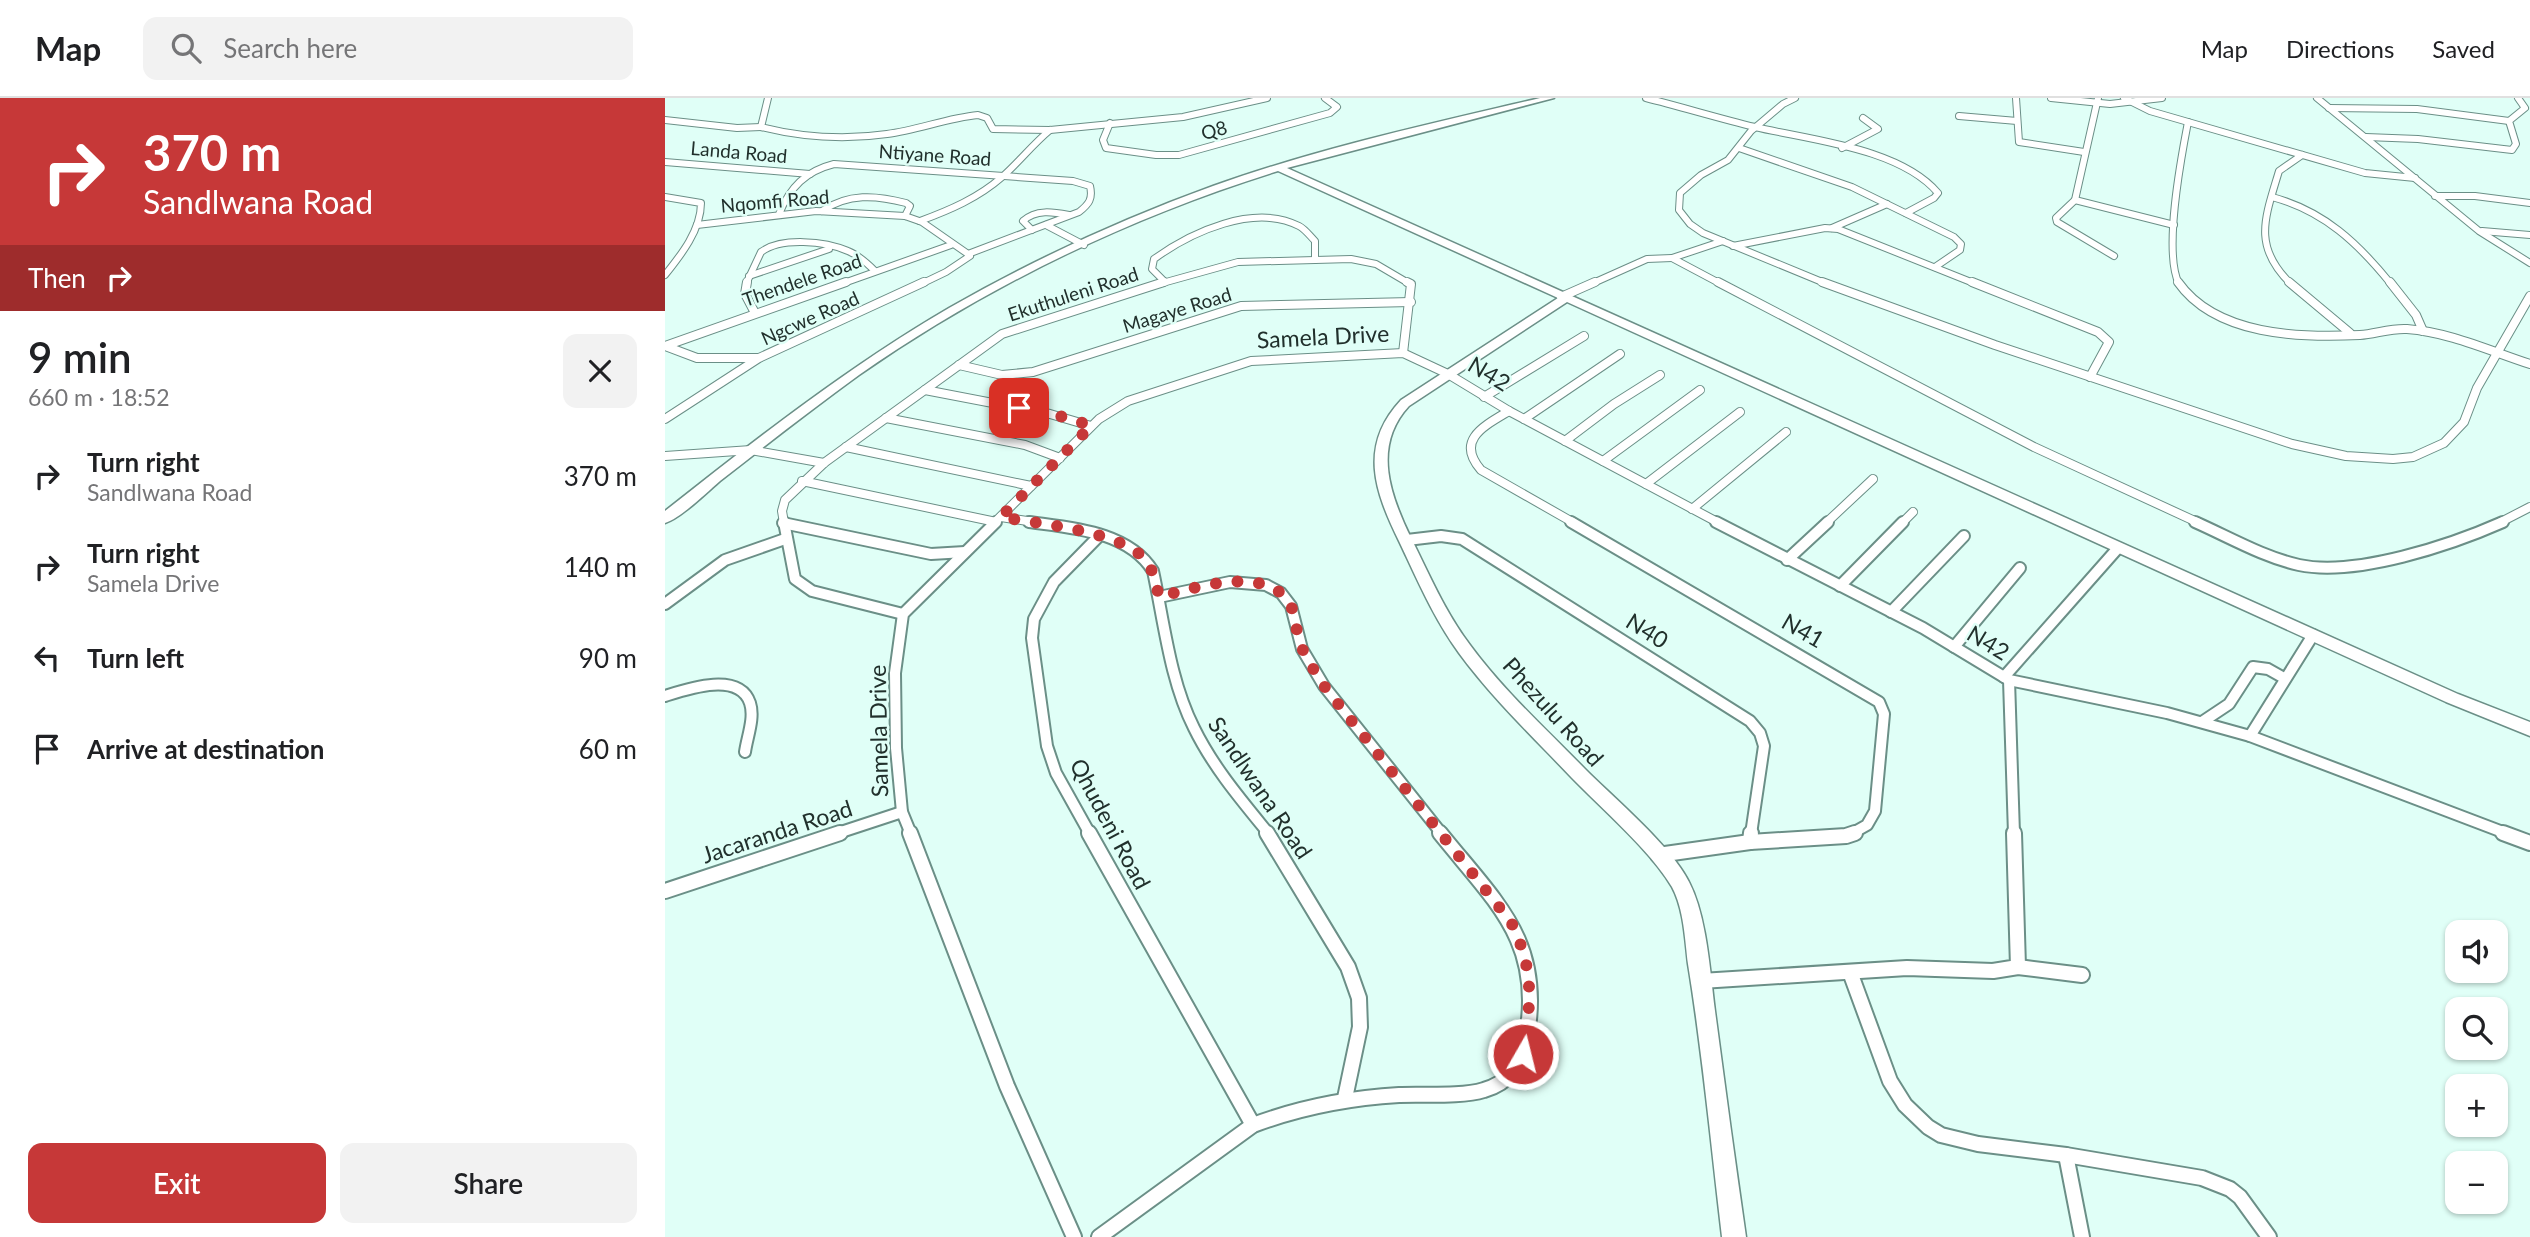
<!DOCTYPE html>
<meta charset="utf-8">
<style>
body{margin:0;font-family:Lato,sans-serif;background:#f2f2f2;color:#202124;height:100vh;display:flex;flex-direction:column;font-size:26px;white-space:nowrap}
*{box-sizing:border-box;margin:0}
p{font-size:23px;color:#757577}
.icon{flex:none;width:38px;height:38px;fill:none;stroke:currentColor;stroke-width:2;stroke-linecap:round;stroke-linejoin:round}
.map{position:relative;flex:1;overflow:hidden}
.drawer{display:flex;flex-direction:column;background:#fff;width:665px}
.drawer>*{flex:none}
.guide{background:#c63838;color:#fff;overflow:hidden}
.controls{position:absolute;left:1780px;top:822px;display:grid;gap:14px}
.controls a{display:grid;place-items:center;width:63px;height:63px;border-radius:14px;background:#fff;box-shadow:0 2px 5px #0004;font-size:35px}
.pin{position:absolute;display:grid;place-items:center;width:60px;height:60px;color:#fff;margin:-30px;border-radius:14px;box-shadow:0 4px 10px #0006}
.me{position:absolute;width:77px;margin:-38px;rotate:8deg;stroke-linejoin:round;filter:drop-shadow(0 0 5px #0008)}
.turn{display:flex;align-items:center;gap:24px;height:147px;padding:0 28px;font-size:32px}
.turn .icon{width:91px;height:91px;stroke-width:2.5}
.turn b{display:block;font-size:49px;line-height:60px}
.then{display:flex;align-items:center;height:66px;padding:0 28px;background:#0003;gap:14px;font-size:26px}
.round{display:grid;place-items:center;flex:none;width:74px;height:74px;border-radius:14px;background:#f2f2f2}
.overview{display:flex;align-items:center;justify-content:space-between;height:119px;padding:0 28px}
h1{font-size:42px;font-weight:600;line-height:52px}
.action{display:flex;gap:14px;margin-top:auto;padding:14px 28px}
.action a{flex:1;height:80px;border-radius:14px;background:#c63838;color:#fff;font-size:28px;font-weight:600;line-height:80px;text-align:center}
.action a+a{background:#f2f2f2;color:#202124}
ul{padding:0;list-style:none}
li{display:flex;align-items:center;gap:21px;height:91px;padding:0 28px}
li div{flex:1}
li b{display:block;font-size:26px}
li em{font-style:normal}
header{display:flex;align-items:center;gap:42px;box-sizing:border-box;height:98px;padding:0 35px;background:#fff;border-bottom:2px solid #e0e0e0}
header strong{font-size:33px}
nav{display:flex;gap:38px;margin-inline-start:auto;font-size:24px}
.search{width:490px;height:63px;background:#f2f2f2;display:flex;align-items:center;gap:18px;box-sizing:border-box;padding:0 24px;border-radius:14px;color:#757577;font-size:26px}
main{display:flex;flex:1;min-height:0}
.map>svg:first-child{display:block}
.lines{fill:none;stroke-linecap:round;stroke-linejoin:round}
.street-far3-casing{stroke:#6b8f87;stroke-width:8}
.street-far2-casing{stroke:#6b8f87;stroke-width:10}
.street-far1-casing{stroke:#6b8f87;stroke-width:14}
.street-casing{stroke:#6b8f87;stroke-width:18}
.secondary-casing{stroke:#6b8f87;stroke-width:3}
.street-far3{stroke:#fff;stroke-width:6}
.street-far2{stroke:#fff;stroke-width:8}
.street-far1{stroke:#fff;stroke-width:10}
.street{stroke:#fff;stroke-width:14}
.secondary{fill:#fff;fill-rule:evenodd}
.route{stroke:#c63838;stroke-width:12;stroke-dasharray:0 21.6}
.labels{text-anchor:middle;stroke-width:5;stroke-linejoin:round;paint-order:stroke}
.far-street-label{font-size:19px;fill:#21302c;stroke:#e0fff7}
.street-label{font-size:23px;fill:#21302c;stroke:#e0fff7}
</style>
<header>
<strong>Map</strong>
<div class="search"><svg class="icon" aria-label="search" viewBox="0 0 24 24"><circle cx="10" cy="10" r="6"/><path d="M15 15l6 6"/></svg>Search here</div>
<nav><a>Map</a><a>Directions</a><a>Saved</a></nav>
</header>
<main>
<section class="drawer">
<div class="guide">
<div class="turn"><svg class="icon" aria-label="right" viewBox="0 0 24 24"><path d="M7 20v-9h11M14 6l5 5-5 5"/></svg><div><b>370 m</b>Sandlwana Road</div></div>
<div class="then">Then<svg class="icon" aria-label="right" viewBox="0 0 24 24"><path d="M7 20v-9h11M14 6l5 5-5 5"/></svg></div>
</div>
<div class="overview"><div><h1>9 min</h1><p>660 m · 18:52</p></div><a class="round"><svg class="icon" aria-label="close" viewBox="0 0 24 24"><path d="M6 6l12 12M18 6L6 18"/></svg></a></div>
<ul>
<li><svg class="icon" aria-label="right" viewBox="0 0 24 24"><path d="M7 20v-9h11M14 6l5 5-5 5"/></svg><div><b>Turn right</b><p>Sandlwana Road</p></div><em>370 m</em></li>
<li><svg class="icon" aria-label="right" viewBox="0 0 24 24"><path d="M7 20v-9h11M14 6l5 5-5 5"/></svg><div><b>Turn right</b><p>Samela Drive</p></div><em>140 m</em></li>
<li><svg class="icon" aria-label="left" viewBox="0 0 24 24"><path d="M17 20v-9H6M10 6l-5 5 5 5"/></svg><div><b>Turn left</b></div><em>90 m</em></li>
<li><svg class="icon" aria-label="arrive" viewBox="0 0 24 24"><path d="M6 21V4h12l-3 4 3 4H6"/></svg><div><b>Arrive at destination</b></div><em>60 m</em></li>
</ul>
<div class="action"><a>Exit</a><a>Share</a></div>
</section>
<div class="map">
<svg width="1865" height="1139" viewBox="0 0 1865 1139">
<rect width="100%" height="100%" fill="#e0fff7"/>
<g class="lines">
<g class="street-far3-casing">
<g id="street-far3">
<path d="M 103,0 L 96,29 C 136,39 181,42 222,36 C 253,32 282,20 313,17 L 322,20 L 328,31 L 385,32 L 518,19 L 602,0"/>
<path d="M 981,0 C 1017,9 1053,20 1090,29 C 1145,42 1235,50 1273,95 L 1269,100 L 1241,115"/>
<polyline points="1130,0 1118,6 1086,33 1063,62 1036,77 1015,95 1014,112 1025,126 1038,135 1162,186"/>
<polyline points="1351,0 1354,44 1419,54"/>
<polyline points="1386,0 1445,6 1497,0"/>
<polyline points="1433,0 1410,102 1509,127"/>
<polyline points="1459,0 1485,13 1700,75 1750,80"/>
<polyline points="1652,0 1814,133 1865,165"/>
<polyline points="1664,10 1752,11 1844,23"/>
<polyline points="1294,18 1352,23"/>
<polyline points="0,22 72,30 96,29"/>
<polyline points="445,25 438,42 441,50 491,57 514,57 665,15 672,9 660,0"/>
<polyline points="1701,39 1753,41 1847,52 1851,46 1844,23 1860,10 1853,0"/>
<polyline points="1074,50 1187,89 1289,139 1296,146 1295,152 1270,169"/>
<polyline points="1177,50 1213,31 1198,20"/>
<polyline points="0,64 145,76"/>
<polyline points="1770,98 1810,98 1865,105"/>
<path d="M 0,99 L 36,105 C 36,132 16,157 0,177"/>
<path d="M 1607,99 C 1659,113 1693,145 1726,186"/>
<polyline points="1410,102 1391,120 1392,124 1449,158"/>
<path d="M 157,113 C 183,95 211,97 241,105 L 245,108 L 240,118"/>
<path d="M 255,123 C 285,112 313,100 337,79 C 354,64 368,46 385,32"/>
<path d="M 32,127 L 151,113 L 240,118 L 257,124 L 303,156 L 414,114 C 424,106 428,101 425,88 L 408,83 L 169,66 C 141,73 125,89 114,116"/>
<polyline points="381,127 419,147"/>
<polyline points="1167,130 1222,106"/>
<path d="M 367,132 L 358,123 C 371,111 388,114 404,117"/>
<polyline points="1817,133 1865,137"/>
<polyline points="1068,148 1160,130 1173,131 1311,186"/>
<polyline points="84,178 164,151"/>
<path d="M 499,183 L 487,171 L 489,161 C 526,134 589,105 634,128 C 640,131 645,138 650,143 L 650,162"/>
<path d="M 81,186 L 96,154 C 116,139 160,143 183,153 C 193,157 202,165 210,173"/>
<polyline points="176,186 286,147"/>
<polyline points="256,186 281,174 305,158 303,156"/>
<polyline points="494,186 573,164 686,161 711,166 745,186"/>
<polyline points="926,186 982,161 1007,160"/>
<polyline points="1056,186 1007,160 1058,143"/>
<path d="M 1514,186 C 1498,154 1516,60 1523,24"/>
<path d="M 1626,186 C 1587,148 1600,120 1614,73 L 1637,57"/>
</g>
</g>
<g class="street-far2-casing">
<g id="street-far2">
<polyline points="82,184 80,196 90,215"/>
<polyline points="1053,184 1369,349 1534,425"/>
<polyline points="1157,184 1330,247 1627,346 1681,358 1728,361 1748,359 1779,345 1799,324 1812,290 1865,198"/>
<polyline points="1307,184 1433,234 1444,244 1425,279"/>
<path d="M 1513,184 C 1551,238 1635,240 1695,237 C 1710,236 1726,230 1742,231 C 1784,234 1825,253 1865,266"/>
<polyline points="1624,184 1685,235"/>
<polyline points="1725,184 1751,217 1758,233"/>
<polyline points="896,199 930,184"/>
<polyline points="0,248 181,184"/>
<polyline points="0,248 32,260 92,260"/>
<polyline points="738,255 746,186 742,184"/>
<polyline points="294,267 337,277 368,274 576,208 746,204"/>
<polyline points="260,292 385,316 426,328"/>
<polyline points="819,299 919,238"/>
<path d="M 844,313 C 819,328 790,342 816,372 L 909,425"/>
<polyline points="221,320 360,347 395,360"/>
<polyline points="0,321 94,260 259,184"/>
<polyline points="859,321 955,256"/>
<polyline points="900,343 949,306 995,277"/>
<polyline points="181,349 366,388"/>
<polyline points="0,358 86,352 159,365"/>
<polyline points="938,363 1035,292"/>
<polyline points="137,383 331,424"/>
<polyline points="981,386 1075,314"/>
<polyline points="1027,411 1121,334"/>
<polyline points="336,419 375,425"/>
<polyline points="119,425 117,413 120,402 159,365 337,236 499,184"/>
<polyline points="329,425 434,321 463,303 586,263 738,255 783,276 844,313 1054,425"/>
<polyline points="1161,425 1208,381"/>
<polyline points="1237,425 1248,414"/>
<polyline points="1834,425 1865,409"/>
</g>
</g>
<g class="street-far1-casing">
<g id="street-far1">
<polyline points="119,424 130,481 147,493 238,516"/>
<path d="M 364,424 C 407,430 463,433 488,473 C 499,524 505,583 529,630 C 548,669 577,703 604,736"/>
<polyline points="906,424 1214,604 1219,616 1210,713 1202,727 1186,736"/>
<polyline points="1051,424 1258,530 1344,582 1349,736"/>
<path d="M 1530,424 C 1564,439 1598,459 1634,467 C 1691,479 1786,447 1838,424"/>
<polyline points="118,425 266,456 300,454"/>
<polyline points="742,442 776,438 797,441 1085,623 1095,635 1099,648 1086,736"/>
<polyline points="1122,462 1163,424"/>
<polyline points="1175,488 1238,424"/>
<polyline points="494,499 565,484 601,487 616,495 626,508 637,551 659,588 777,736"/>
<polyline points="0,506 60,462 120,441"/>
<polyline points="1226,514 1299,438"/>
<polyline points="1289,549 1355,470"/>
<polyline points="1339,579 1453,450"/>
<polyline points="1344,582 1502,615 1585,638 1843,736"/>
<path d="M 0,598 C 22,591 74,573 85,605 C 90,620 82,639 80,654"/>
<polyline points="1537,624 1564,606 1588,569 1603,571 1619,580"/>
<polyline points="1585,638 1648,537"/>
<polyline points="170,736 237,714"/>
<polyline points="246,736 237,714 231,650 230,575 238,516 331,424"/>
<polyline points="425,736 391,675 382,648 367,540 369,521 389,484 434,438"/>
</g>
</g>
<g class="street-casing">
<g id="street">
<polyline points="245,735 342,988 409,1139"/>
<polyline points="424,735 588,1027"/>
<polyline points="602,735 683,869 694,900 695,929 680,1000"/>
<polyline points="1838,735 1865,745"/>
<polyline points="1085,744 1086,735"/>
<polyline points="993,757 1085,744 1181,738 1190,735"/>
<polyline points="0,793 175,735"/>
<polyline points="1353,869 1417,877"/>
<polyline points="1185,874 1225,983 1240,1007 1263,1029 1276,1037 1313,1046 1401,1057 1537,1080 1565,1091 1575,1099 1604,1139"/>
<polyline points="1036,883 1242,870 1328,873 1353,869 1349,735"/>
<polyline points="1401,1057 1417,1139"/>
<path d="M 434,1139 L 588,1027 C 636,1009 683,1000 734,997 C 759,996 796,999 819,992 C 844,985 857,966 861,942 C 880,844 831,805 775,735"/>
</g>
</g>
<g class="secondary-casing">
<path id="secondary" d="M 875,0 L 889,0 L 622,70 L 1793,596 L 1865,624 L 1865,638 L 1781,604 L 902,204 L 744,308 C 707,348 725,397 746,440 C 764,476 780,514 805,547 C 838,592 881,631 920,671 C 949,700 1007,749 1024,784 C 1042,819 1045,874 1050,913 C 1060,988 1070,1064 1081,1139 L 1057,1139 C 1046,1048 1038,957 1023,866 C 1020,842 1019,811 1007,789 C 985,752 938,712 907,680 C 869,640 827,600 794,555 C 769,521 752,481 734,443 C 710,394 693,348 736,302 L 893,200 L 613,73 C 465,119 322,188 194,277 C 147,311 101,347 55,383 C 41,395 16,420 0,425 L 0,413 C 91,341 183,269 284,210 C 368,162 457,121 548,88 C 654,50 765,26 875,0 Z"/>
</g>
<use href="#street-far3" class="street-far3"/>
<use href="#street-far2" class="street-far2"/>
<use href="#street-far1" class="street-far1"/>
<use href="#street" class="street"/>
<use href="#secondary" class="secondary"/>
</g>
<g class="lines">
<path class="route" d="M 354,310 L 404,320 L 426,328 L 336,419 C 372,426 459,433 481,463 C 489,473 491,486 494,499 C 528,490 605,465 626,508 C 631,520 631,534 635,545 C 641,561 651,575 659,588 L 846,824 C 870,873 866,904 858,956"/>
</g>
<g class="labels">
<g class="far-street-label">
<text transform="translate(549 32) rotate(-15)" y="7">Q8</text>
<text transform="translate(74 54) rotate(5)" y="7">Landa Road</text>
<text transform="translate(270 57) rotate(4)" y="7">Ntiyane Road</text>
<text transform="translate(110 103) rotate(-5)" y="7">Nqomfi Road</text>
<text transform="translate(137 182) rotate(-19)" y="7">Thendele Road</text>
<text transform="translate(408 196) rotate(-18)" y="7">Ekuthuleni Road</text>
<text transform="translate(512 212) rotate(-17)" y="7">Magaye Road</text>
<text transform="translate(145 220) rotate(-24)" y="7">Ngcwe Road</text>
</g>
<g class="street-label">
<text transform="translate(658 239) rotate(-3)" y="8">Samela Drive</text>
<text transform="translate(824 276) rotate(31)" y="8">N42</text>
<text transform="translate(982 533) rotate(32)" y="8">N40</text>
<text transform="translate(1138 533) rotate(30)" y="8">N41</text>
<text transform="translate(1323 545) rotate(31)" y="8">N42</text>
<text transform="translate(888 614) rotate(48)" y="8">Phezulu Road</text>
<text transform="translate(214 633) rotate(-91)" y="8">Samela Drive</text>
<text transform="translate(595 690) rotate(56)" y="8">Sandlwana Road</text>
<text transform="translate(445 726) rotate(62)" y="8">Qhudeni Road</text>
<text transform="translate(112 734) rotate(-18)" y="8">Jacaranda Road</text>
</g>
</g>
</svg>
<div class="controls">
<a><svg class="icon" aria-label="sound" viewBox="0 0 24 24"><path d="M4 9h4l5-4v14l-5-4H4zM17 9q2 3 0 6"/></svg></a>
<a><svg class="icon" aria-label="search" viewBox="0 0 24 24"><circle cx="10" cy="10" r="6"/><path d="M15 15l6 6"/></svg></a>
<a>+</a>
<a>−</a>
</div>
<div class="pin" style="left:354px;top:310px;background:#d93025"><svg class="icon" aria-label="arrive" viewBox="0 0 24 24"><path d="M6 21V4h12l-3 4 3 4H6"/></svg></div>
<svg class="me" style="left:858px;top:956px" viewBox="-20 -20 40 40"><circle r="17" fill="#c63838" stroke="#fff" stroke-width="3"/><path d="M0-11L8 9 0 5-8 9z" fill="#fff"/></svg>
</div>
</main>
